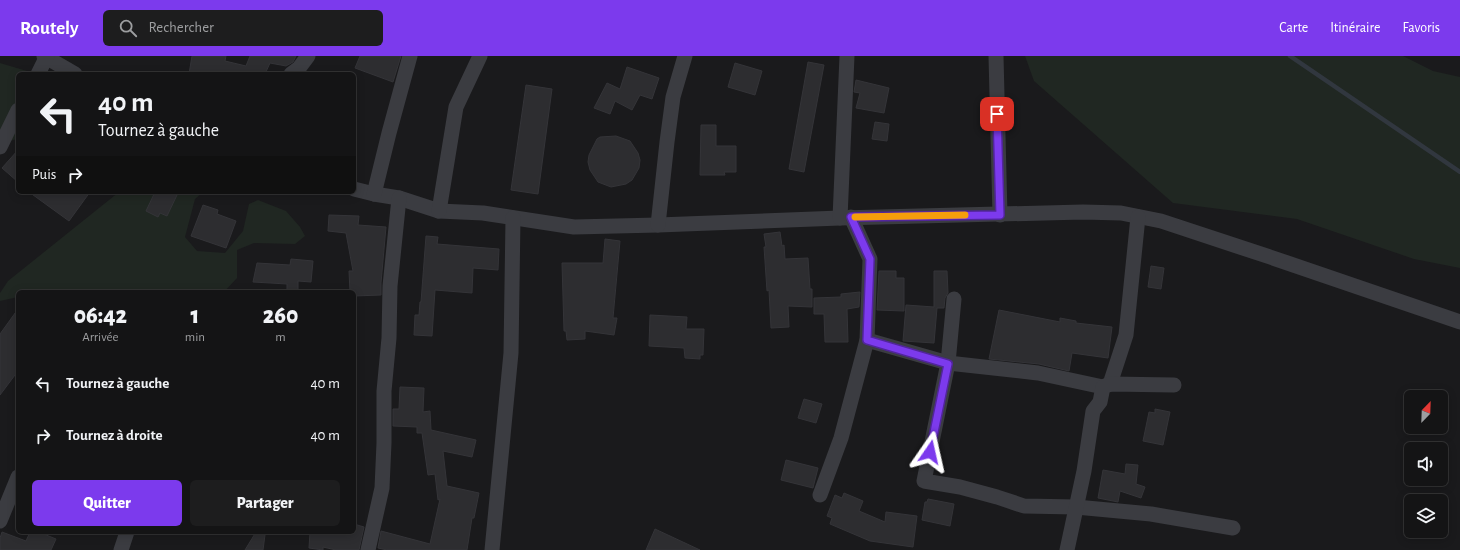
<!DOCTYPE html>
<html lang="fr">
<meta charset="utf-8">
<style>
body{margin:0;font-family:"Alegreya Sans",sans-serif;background:#1d1d1e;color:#f1f3f6;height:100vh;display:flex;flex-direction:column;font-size:15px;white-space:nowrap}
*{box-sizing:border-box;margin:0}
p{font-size:13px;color:#9d9ea0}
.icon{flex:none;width:22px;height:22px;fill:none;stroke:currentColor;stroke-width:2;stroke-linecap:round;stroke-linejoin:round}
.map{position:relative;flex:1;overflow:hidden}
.panel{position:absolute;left:16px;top:234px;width:340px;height:244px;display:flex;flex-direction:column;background:#141415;border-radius:6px;box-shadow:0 2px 10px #0003,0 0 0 1px #333334}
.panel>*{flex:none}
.guide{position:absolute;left:16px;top:16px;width:340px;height:122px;border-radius:6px;box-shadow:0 2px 10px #0003,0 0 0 1px #333334;background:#141415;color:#f1f3f6;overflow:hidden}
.needle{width:26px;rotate:23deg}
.controls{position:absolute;left:1404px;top:334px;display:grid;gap:8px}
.controls a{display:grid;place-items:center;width:44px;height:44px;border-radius:6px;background:#141415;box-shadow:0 2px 10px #0003,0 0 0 1px #333334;font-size:20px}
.pin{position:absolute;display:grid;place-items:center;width:34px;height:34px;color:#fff;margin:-17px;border-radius:8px;box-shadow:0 2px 6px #0006}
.me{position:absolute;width:44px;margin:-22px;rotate:11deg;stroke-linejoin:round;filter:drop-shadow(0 0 3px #0008)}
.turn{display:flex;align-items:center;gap:14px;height:84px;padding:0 16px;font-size:18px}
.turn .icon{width:52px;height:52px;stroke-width:2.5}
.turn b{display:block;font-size:28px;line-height:34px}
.then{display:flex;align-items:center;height:38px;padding:0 16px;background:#0003;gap:8px;font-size:15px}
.eta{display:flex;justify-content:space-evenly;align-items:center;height:68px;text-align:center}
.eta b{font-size:24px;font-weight:800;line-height:28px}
.action{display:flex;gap:8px;margin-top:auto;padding:8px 16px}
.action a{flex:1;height:46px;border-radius:6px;background:#7c3aed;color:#fff;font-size:16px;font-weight:800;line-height:46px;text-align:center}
.action a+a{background:#1d1d1e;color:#f1f3f6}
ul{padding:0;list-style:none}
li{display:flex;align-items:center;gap:12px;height:52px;padding:0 16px}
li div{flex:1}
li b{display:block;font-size:15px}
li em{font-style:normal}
header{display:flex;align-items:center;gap:24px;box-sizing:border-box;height:56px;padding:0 20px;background:#7c3aed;color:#fff}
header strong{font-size:19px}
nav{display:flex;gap:22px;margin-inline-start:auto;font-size:14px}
.search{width:280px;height:36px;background:#1d1d1e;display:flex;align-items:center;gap:10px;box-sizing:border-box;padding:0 14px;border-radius:6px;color:#9d9ea0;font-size:15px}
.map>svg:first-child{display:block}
.green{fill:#202722}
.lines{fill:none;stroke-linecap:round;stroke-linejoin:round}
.stream{stroke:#31373f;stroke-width:4.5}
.building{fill:#2d2d30;stroke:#343438}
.minor{stroke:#3b3c41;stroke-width:15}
.route-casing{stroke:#51269a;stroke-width:10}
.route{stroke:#7c3aed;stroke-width:7}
.slow{stroke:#f59e0b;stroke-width:7}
</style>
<header>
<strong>Routely</strong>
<div class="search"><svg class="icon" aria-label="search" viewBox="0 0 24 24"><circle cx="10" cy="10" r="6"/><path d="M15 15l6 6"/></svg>Rechercher</div>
<nav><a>Carte</a><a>Itinéraire</a><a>Favoris</a></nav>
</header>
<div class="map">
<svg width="1460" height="494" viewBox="0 0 1460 494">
<rect width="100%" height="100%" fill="#1a1a1c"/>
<g class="green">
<polygon points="1025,0 1403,0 1433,15 1460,21 1460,212 1414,203 1297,163 1173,147 1034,25"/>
<polygon points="0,7 37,18 18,18 18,83 0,87"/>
<polygon points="119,136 203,136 195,143 185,181 197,195 225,197 243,175 249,148 258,144 286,155 300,171 305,180 295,188 254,187 237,194 237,222 224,236 18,236 18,241 0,245 0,237 8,225"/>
</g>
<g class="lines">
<polyline class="stream" points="1290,0 1460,116"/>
</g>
<g class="building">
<polygon points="192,0 226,0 225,5 246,10 250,0 296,0 293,6 286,10 270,7 265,18 189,18"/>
<polygon points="360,0 401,0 393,26 355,12"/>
<polygon points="808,6 824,9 804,116 789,113"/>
<polygon points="735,7 762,15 755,39 728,31"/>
<polygon points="627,11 659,22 652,43 640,39 632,54 615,45 610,58 594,52 607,27 620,33"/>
<polygon points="856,24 889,32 884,57 856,52 860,37 854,36"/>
<polygon points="526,29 552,33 538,138 511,134"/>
<polygon points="875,66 889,68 887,85 872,83"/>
<polygon points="701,69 716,69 716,90 736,90 736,116 724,116 725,119 700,119"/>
<polygon points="616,80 630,85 638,97 640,104 639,112 632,124 626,128 611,131 598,126 590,114 588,106 589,99 597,83 600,81"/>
<polygon points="18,94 18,126 2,112"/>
<polygon points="29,136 90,136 69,165"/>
<polygon points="155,136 170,136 177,139 167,160 160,157 158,161 146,155"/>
<polygon points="203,149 218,154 217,158 236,165 226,192 191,180"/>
<polygon points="329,159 359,160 358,169 386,171 381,227 381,239 354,240 354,236 350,236 349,215 353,215 346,177 328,175"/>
<polygon points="780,176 782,190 784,189 785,203 808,202 810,233 812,233 812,251 788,250 789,271 771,272 769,234 767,235 764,191 766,191 764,178"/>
<polygon points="426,180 438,181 437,188 499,193 498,214 473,212 472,237 435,234 432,280 414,279 415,259 419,259 420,246 421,246"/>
<polygon points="605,183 620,185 613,262 617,262 614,279 585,275 585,283 567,284 566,275 564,275 562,207 603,207"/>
<polygon points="291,203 313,205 311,226 298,225 298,236 287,236 287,228 253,226 257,207 290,209"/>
<polygon points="1151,210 1164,212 1161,233 1148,231"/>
<polygon points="879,215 896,215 896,222 904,222 904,255 877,254"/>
<polygon points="934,215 947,215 948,237 945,242 944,252 937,252 934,287 903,285 906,249 934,251"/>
<polygon points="860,236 859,251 847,253 848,286 825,286 824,258 814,258 814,242 841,241 841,238"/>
<polygon points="18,253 18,315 0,339 0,278"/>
<polygon points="999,254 1060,266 1060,262 1076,265 1076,267 1112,271 1108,302 1072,297 1069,315 1039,308 989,303"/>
<polygon points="650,259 687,261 686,273 704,273 703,299 700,299 700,303 685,302 684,292 649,290"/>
<polygon points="400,331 424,332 423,356 430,355 431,374 476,384 472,401 443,395 447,430 479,437 474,462 472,462 467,494 387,494 378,492 381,475 430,488 440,443 438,444 435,418 428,419 422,377 417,377 417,371 393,370 393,353 399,353"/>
<polygon points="804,343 822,348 816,367 798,362"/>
<polygon points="1155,353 1170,356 1163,389 1143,385 1149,356 1155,357"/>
<polygon points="786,404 818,412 813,432 781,424"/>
<polygon points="1126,408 1138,409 1136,428 1145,431 1141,442 1120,435 1118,446 1098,442 1103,414 1125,418"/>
<polygon points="844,437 863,445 859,455 885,466 886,456 917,460 913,491 870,485 830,468 832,462 827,460 835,439 842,442"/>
<polygon points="928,443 954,448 950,470 922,464 925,446 927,446"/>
<polygon points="354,468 364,471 359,494 336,494 323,491 323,494 309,492 310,476 354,476"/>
<polygon points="655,473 700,494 646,494"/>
<polygon points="2,476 26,485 30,476 39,476 56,483 51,494 0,494 0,482"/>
<polygon points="256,476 260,476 265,479 263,494 245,494"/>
</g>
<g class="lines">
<g class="minor">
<polyline points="44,0 75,18"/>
<polyline points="996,0 1000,159"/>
<polyline points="38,18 47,0"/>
<polyline points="291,18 299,12 308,0"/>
<polyline points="0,91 18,54"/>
<polyline points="354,133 374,138 399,142 439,155 483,157 574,171 658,169 840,162 1083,156 1121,157 1161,165 1270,201 1460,266"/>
<polyline points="374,138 389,77 410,0"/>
<polyline points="439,155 456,51 480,0"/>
<polyline points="840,162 847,0"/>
<polyline points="658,169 667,86 673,41 685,0"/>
<polyline points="954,243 948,307 924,425 960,431 997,441 1024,450 1076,451 1151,458 1233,472"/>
<polyline points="867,284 948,307 1038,317 1103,331"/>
<polyline points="1110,328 1126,279 1138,161"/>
<polyline points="820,439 841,382 867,284 870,203 851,161"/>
<polyline points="0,465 18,421"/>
<polyline points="121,494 127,476"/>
<polyline points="368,494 382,432 384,387 384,335 389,282 390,230 399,142"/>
<polyline points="492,494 511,297 513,162"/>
<polyline points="1067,494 1084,415 1093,355 1100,346 1103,331 1110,328 1174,329"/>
</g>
</g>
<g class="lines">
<g class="route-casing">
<polyline id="route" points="930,396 948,308 867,284 870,203 851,161 1000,159 997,58"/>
</g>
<use href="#route" class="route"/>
<polyline class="slow" points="855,161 965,159"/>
</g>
</svg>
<div class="controls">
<a><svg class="needle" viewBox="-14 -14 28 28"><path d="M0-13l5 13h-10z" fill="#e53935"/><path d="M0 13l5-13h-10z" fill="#9d9ea0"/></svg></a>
<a><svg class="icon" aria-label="sound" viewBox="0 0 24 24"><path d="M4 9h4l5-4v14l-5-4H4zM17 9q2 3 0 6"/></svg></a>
<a><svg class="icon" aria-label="layers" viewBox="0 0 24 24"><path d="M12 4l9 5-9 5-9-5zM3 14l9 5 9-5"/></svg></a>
</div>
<div class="pin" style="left:997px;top:58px;background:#d93025"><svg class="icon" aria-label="arrive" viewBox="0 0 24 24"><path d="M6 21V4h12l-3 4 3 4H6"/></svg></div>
<svg class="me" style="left:930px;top:396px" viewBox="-20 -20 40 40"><path d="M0-17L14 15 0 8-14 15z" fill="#7c3aed" stroke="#fff" stroke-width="4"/></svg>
<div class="guide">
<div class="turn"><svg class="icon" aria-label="left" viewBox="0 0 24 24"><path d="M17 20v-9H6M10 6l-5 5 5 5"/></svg><div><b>40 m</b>Tournez à gauche</div></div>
<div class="then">Puis<svg class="icon" aria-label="right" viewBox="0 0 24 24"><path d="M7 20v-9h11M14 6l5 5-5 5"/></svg></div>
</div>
<section class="panel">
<div class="eta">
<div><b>06:42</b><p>Arrivée</p></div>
<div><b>1</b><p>min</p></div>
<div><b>260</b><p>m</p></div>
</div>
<ul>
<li><svg class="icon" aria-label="left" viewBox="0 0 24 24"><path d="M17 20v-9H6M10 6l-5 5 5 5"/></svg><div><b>Tournez à gauche</b></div><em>40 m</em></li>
<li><svg class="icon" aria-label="right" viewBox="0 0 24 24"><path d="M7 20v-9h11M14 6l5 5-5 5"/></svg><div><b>Tournez à droite</b></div><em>40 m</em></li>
</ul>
<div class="action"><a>Quitter</a><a>Partager</a></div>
</section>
</div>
